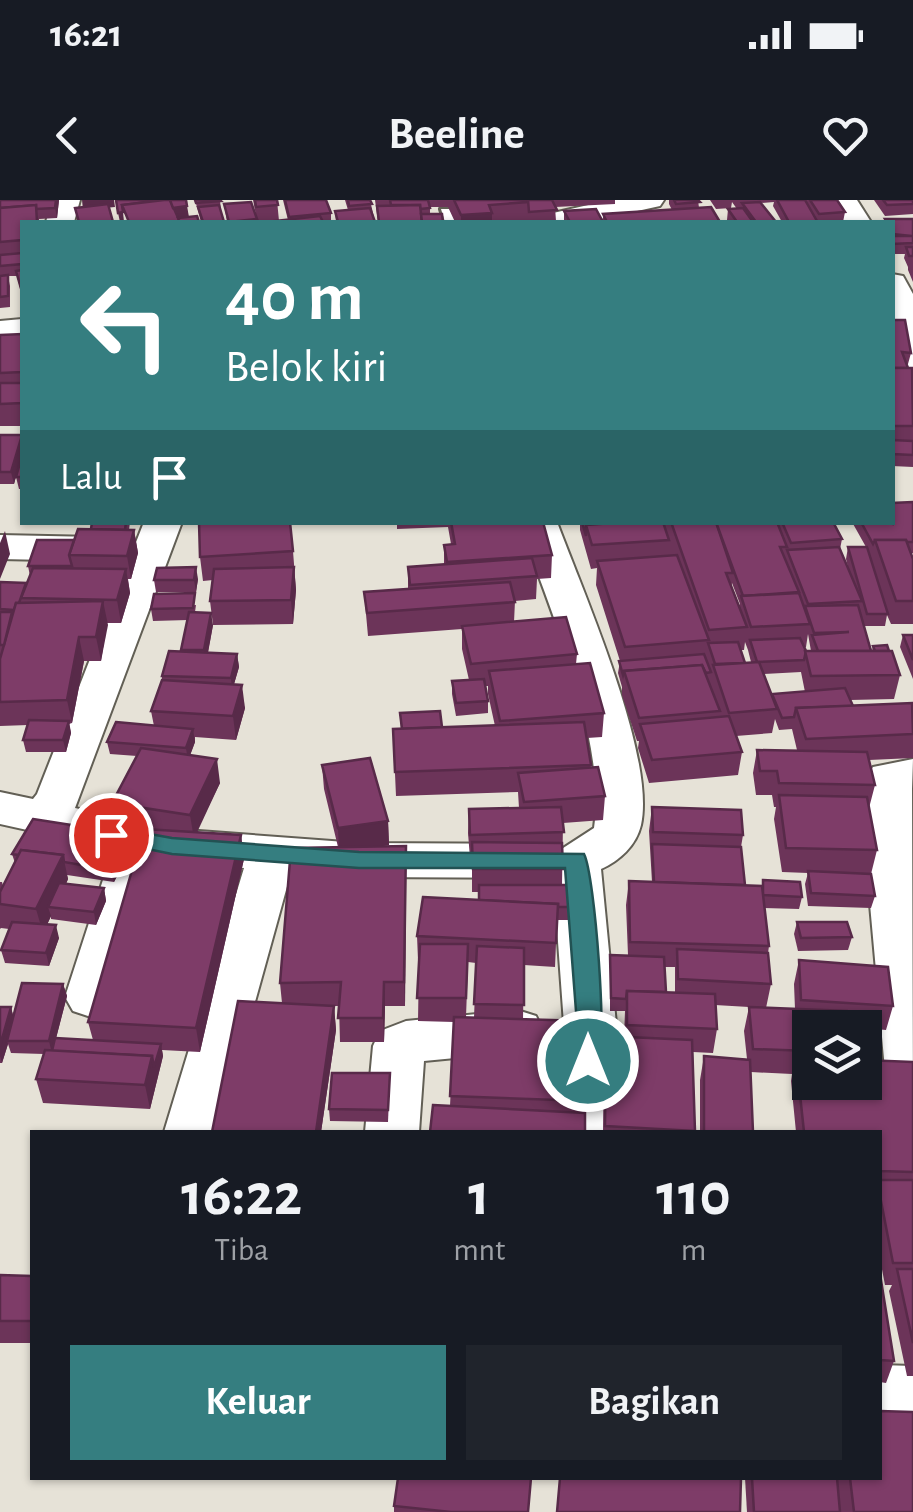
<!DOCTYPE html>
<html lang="id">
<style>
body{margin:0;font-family:"Alegreya Sans",sans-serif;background:#20242c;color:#f1f3f6;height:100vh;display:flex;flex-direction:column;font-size:38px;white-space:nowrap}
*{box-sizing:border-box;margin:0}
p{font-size:32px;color:#9ea1a6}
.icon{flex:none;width:55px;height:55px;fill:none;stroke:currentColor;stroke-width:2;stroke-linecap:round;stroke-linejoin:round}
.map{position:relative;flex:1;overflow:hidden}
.sheet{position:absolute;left:30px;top:930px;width:852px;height:350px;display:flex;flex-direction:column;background:#171b24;border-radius:0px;box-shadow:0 2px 8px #0004}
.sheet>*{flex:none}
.banner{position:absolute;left:20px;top:20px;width:875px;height:305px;border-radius:0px;box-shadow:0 2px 8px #0004;background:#357e80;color:#fff;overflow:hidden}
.tools{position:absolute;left:792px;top:810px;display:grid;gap:20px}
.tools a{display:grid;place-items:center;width:90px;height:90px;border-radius:0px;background:#171b24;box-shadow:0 2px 8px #0004;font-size:50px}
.pin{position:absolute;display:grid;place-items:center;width:85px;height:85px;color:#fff;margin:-42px;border:5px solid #fff;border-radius:50%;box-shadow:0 2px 10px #0007}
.me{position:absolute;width:110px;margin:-55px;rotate:0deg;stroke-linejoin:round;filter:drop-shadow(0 0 8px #0008)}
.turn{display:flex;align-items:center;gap:35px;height:210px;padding:0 40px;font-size:45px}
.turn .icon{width:130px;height:130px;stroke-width:2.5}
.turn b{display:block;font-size:70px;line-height:85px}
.then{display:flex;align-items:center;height:95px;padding:0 40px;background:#0003;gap:20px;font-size:38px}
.eta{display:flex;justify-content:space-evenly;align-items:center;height:170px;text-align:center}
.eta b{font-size:60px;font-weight:700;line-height:70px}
.cta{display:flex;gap:20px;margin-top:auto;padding:20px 40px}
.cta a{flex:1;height:115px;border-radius:0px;background:#357e80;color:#fff;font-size:40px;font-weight:700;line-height:115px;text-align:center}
.cta a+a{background:#20242c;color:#f1f3f6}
.status{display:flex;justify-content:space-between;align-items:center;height:70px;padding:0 50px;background:#171b24;direction:ltr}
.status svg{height:28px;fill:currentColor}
header{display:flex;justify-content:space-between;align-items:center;height:130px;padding:0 40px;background:#171b24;font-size:45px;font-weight:700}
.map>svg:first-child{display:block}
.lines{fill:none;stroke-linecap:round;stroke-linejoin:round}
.lane-casing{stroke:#625f55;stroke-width:6}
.street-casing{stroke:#625f55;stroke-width:4}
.lane{fill:#fff;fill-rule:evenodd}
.street{fill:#fff;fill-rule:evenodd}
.wall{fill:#6c3459;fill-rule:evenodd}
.shaded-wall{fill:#582a49}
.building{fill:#7e3c68;stroke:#582a49;stroke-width:2.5}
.route{fill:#357e80;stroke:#225253;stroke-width:2.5}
</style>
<div class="status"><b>16:21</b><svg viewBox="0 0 49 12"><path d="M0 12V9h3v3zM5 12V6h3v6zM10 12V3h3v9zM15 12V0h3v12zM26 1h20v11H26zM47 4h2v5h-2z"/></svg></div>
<header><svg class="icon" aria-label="back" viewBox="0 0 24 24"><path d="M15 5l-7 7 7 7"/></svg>Beeline<svg class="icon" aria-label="heart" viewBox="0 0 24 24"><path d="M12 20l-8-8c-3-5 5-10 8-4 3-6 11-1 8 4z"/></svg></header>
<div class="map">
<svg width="913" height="1312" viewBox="0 0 913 1312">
<rect width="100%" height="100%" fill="#e6e2d7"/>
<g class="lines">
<g class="lane-casing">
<polygon id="lane" points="441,9 451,9 459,22 445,22"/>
</g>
<g class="street-casing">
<g id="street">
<polygon points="52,0 80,0 74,22 46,22"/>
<polygon points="610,0 664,0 660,6 587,22 535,22 540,16"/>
<polygon points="829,0 857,0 871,22 842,22"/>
<polygon points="892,74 903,76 913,94 913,201 901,198 896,191"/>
<polygon points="22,119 22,139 0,141 0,121"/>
<path d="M 144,322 L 182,322 L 75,608 L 172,629 L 359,643 L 538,644 L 557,652 L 594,628 C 607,538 549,408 519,322 L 557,322 C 583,392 656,556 641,625 C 636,646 619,661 601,669 L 616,824 L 613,932 L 558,932 L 564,824 L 553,673 L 538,678 L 359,677 L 291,672 L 219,932 L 164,932 L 244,668 L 157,659 L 117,797 L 109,811 L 91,817 L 73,811 L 65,797 L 113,649 L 0,624 L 0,592 L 33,599 L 37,594 Z"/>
<polygon points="0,335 96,337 110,341 115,349 110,357 96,361 0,359"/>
<polygon points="913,559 912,589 913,903 894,896 886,881 868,682 866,578 873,567"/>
<polygon points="517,810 536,816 543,831 536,846 517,852 424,861 419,932 365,932 373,846 380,831 406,821"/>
<polygon points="880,1165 913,1166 913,1224 880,1223"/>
</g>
</g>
<use href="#lane" class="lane"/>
<use href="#street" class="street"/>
</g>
<g class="wall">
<polygon points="0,0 59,0 57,18 39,19 39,22 22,22 22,96 17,76 8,76 10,86 10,107 0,108"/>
<polygon points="195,0 220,0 221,12 224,22 201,22"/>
<polygon points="253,0 277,0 279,21 288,20 283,0 326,0 331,13 331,22 227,22 224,4 256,15"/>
<polygon points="345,0 370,0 375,22 336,22 335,11 348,10"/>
<polygon points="375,0 615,0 615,4 555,7 556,21 531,22 455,22 448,7 430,7 430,14 443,22 378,22"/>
<polygon points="669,0 698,0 699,8 720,22 564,22 564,11 603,22 603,14 672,10 669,4"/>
<polygon points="710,0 837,0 845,12 843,22 782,22 773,6 774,2 761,3 776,22 728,22 727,20 728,9 737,9 732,2 731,8 716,9"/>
<polygon points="874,0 913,0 913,14 885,16"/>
<polygon points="885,19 913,19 913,82 908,70 908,67 904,58 905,54 892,54 892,22 885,22"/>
<polygon points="892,120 911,153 908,164 906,164 908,168 913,171 913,267 892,266"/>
<polygon points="22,134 22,226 0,226 0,135"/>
<polygon points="0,235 22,254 14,284 0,284"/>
<polygon points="22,256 22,289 19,289 16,277"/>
<path d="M 913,302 L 913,353 L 911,354 L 913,358 L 913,356 L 913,424 L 891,424 L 887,415 L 885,426 L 864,426 L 872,451 L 873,446 L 900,475 L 894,499 L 850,500 L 853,506 L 913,506 L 913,558 L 869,560 L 875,585 L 869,608 L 877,650 L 871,674 L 875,696 L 871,708 L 808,706 L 805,684 L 808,673 L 782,672 L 774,619 L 776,607 L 774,607 L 772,595 L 756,595 L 753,573 L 757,550 L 797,550 L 792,529 L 779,530 L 775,519 L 772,533 L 736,536 L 742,552 L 738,575 L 649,583 L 638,548 L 639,541 L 637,541 L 622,495 L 622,487 L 618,473 L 620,461 L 596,385 L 597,368 L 591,369 L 580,330 L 580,324 L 562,325 L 561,322 L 833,322 L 842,339 L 840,349 L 849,371 L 846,359 L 848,347 L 866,347 L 852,322 L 892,322 ZM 732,383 L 740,404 L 739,406 L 731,387 ZM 808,434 L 811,451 L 806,451 L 804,448 L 806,447 ZM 745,442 L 748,450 L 751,462 L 745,463 L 741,450 L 744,450 ZM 801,472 L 805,492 L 772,496 L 764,474 Z"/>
<polygon points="130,322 129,330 134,330 138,353 131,379 128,379 130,393 121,423 107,423 101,461 84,461 72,523 69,524 71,533 66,552 26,552 23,540 28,525 0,526 0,459 1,458 0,458 0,382 26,385 30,376 28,366 91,329"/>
<path d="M 397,322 L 543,322 L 552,355 L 551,378 L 537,379 L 536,399 L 515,401 L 514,422 L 577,454 L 576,464 L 604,513 L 602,537 L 587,538 L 591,568 L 605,596 L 603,620 L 563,623 L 562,685 L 572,707 L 571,720 L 557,720 L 555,767 L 524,765 L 523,819 L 586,901 L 585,913 L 450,906 L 454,822 L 418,821 L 419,760 L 418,760 L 417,736 L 479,700 L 479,692 L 472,692 L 472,658 L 470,658 L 468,633 L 469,609 L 519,608 L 518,592 L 396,596 L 393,529 L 401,529 L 400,513 L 442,527 L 495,526 L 488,494 L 488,486 L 485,486 L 488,501 L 488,513 L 456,516 L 452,494 L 452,481 L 469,480 L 462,449 L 462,429 L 368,436 L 364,392 L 408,389 L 408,367 L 444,365 L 444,345 L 451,344 L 448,327 L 397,329 ZM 468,762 L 476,763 L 474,818 L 466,817 Z"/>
<polygon points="293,351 296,390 293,424 213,425 210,401 213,380 203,381 200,357"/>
<polygon points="198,379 196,392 156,392 154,380"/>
<polygon points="196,405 195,412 213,425 208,453 237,454 239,467 234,484 245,508 236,540 195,537 195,542 190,555 220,583 196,632 241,635 244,659 200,852 162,850 163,856 150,909 43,903 36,879 44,854 11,853 8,844 2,863 0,863 0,807 11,807 13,816 63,784 67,796 56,838 93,840 88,822 144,631 116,627 112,603 137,556 110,554 107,542 154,526 151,511 162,480 162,476 182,452 188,420 153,421 151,409"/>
<polygon points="903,435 913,435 913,479 900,447"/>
<polygon points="322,565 388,621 389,645 377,647 406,670 405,806 385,806 384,842 340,842 339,806 334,806 336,830 321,932 212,932 282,803 280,783 338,647 324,589"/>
<path d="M 652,607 L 743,635 L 741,647 L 745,685 L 762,686 L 763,680 L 802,697 L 799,709 L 764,708 L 769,746 L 768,753 L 771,784 L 766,808 L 795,809 L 794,784 L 799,760 L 893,806 L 886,830 L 865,828 L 810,828 L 810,882 L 913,862 L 913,1176 L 907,1176 L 889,1091 L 892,1085 L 885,1085 L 880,1059 L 880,932 L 796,932 L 791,881 L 792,874 L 751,872 L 753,932 L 700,932 L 700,880 L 704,856 L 747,859 L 744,831 L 749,807 L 715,805 L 717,829 L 713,853 L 693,852 L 695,932 L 603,932 L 604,860 L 606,836 L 624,837 L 625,811 L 610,811 L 610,755 L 628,755 L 626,705 L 629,681 L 652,682 L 649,631 ZM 665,767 L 675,767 L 675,793 L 666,792 Z"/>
<polygon points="129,634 132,647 114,682 67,675 68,679 66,684 104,688 106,701 96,725 51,719 51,716 47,725 59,738 49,766 5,763 1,750 9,729 1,728 0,729 0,682 2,682 3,686 15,663 12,654"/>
<polygon points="797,722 852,737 848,750 798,751 794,734"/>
<polygon points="390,873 388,922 330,921 329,909"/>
<polygon points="880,1074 894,1161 886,1183 880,1182"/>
<polygon points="0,1075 32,1076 32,1143 0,1143"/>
<polygon points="745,1278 880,1278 913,1312 747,1312"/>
<polygon points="394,1306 528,1312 394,1312"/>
</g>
<g class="shaded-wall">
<polygon points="56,0 59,0 57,18 55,8"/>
<polygon points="82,0 114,0 115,7 83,10"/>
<polygon points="187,6 189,17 129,22 124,12"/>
<polygon points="123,12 124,22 120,22 118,13"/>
<polygon points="492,13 492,22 461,22 461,15"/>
<polygon points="257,19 257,22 229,22"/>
<polygon points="22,235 22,254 14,284 11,272"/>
<polygon points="134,330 138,353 131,379 127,356"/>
<polygon points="5,331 10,354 0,379 0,343"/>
<polygon points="196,367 198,379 196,392 194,380"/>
<polygon points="294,367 296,390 293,424 291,400"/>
<polygon points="126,369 130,393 121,423 117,400"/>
<polygon points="103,401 108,425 101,461 96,437"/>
<polygon points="211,413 213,425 206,462 204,450"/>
<polygon points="79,437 84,461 72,523 67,500"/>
<polygon points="237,454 239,467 232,491 231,478"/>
<polygon points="242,485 245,508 236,540 233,516"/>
<polygon points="69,521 71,533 66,552 63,540"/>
<polygon points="193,529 195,542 188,561 186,548"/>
<polygon points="217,559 220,583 194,639 190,615"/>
<polygon points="388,621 389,645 339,652 338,628"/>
<polygon points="129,634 132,647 114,682 111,670"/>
<polygon points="241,635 244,659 200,852 196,828"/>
<polygon points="406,646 406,670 405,806 404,782"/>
<polygon points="63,655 68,679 55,708 48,707 51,716 43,733 36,709"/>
<polygon points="104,688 106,701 96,725 94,712"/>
<polygon points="56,725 59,738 49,766 46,753"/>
<polygon points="384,782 385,806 384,842 383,818"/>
<polygon points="63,784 67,796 52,854 49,841"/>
<polygon points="334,806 336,830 321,932 316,932"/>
<polygon points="11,807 14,819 7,841 8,844 2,863 0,856 0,846"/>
<polygon points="161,844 163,856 150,909 145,885 152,856"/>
</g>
<g class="building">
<polygon points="0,0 56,0 55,8 36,9 36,5 0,8"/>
<polygon points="116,0 164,0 122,5 123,12 118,13"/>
<polygon points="164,0 170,0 180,22 129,22 122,5"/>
<polygon points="170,0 186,0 187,6 173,8"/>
<polygon points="195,0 220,0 221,1 196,3"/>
<polygon points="255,0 277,0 278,5 256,7"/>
<polygon points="285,0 326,0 331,13 289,17"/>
<polygon points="348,0 370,0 372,4 349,6"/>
<polygon points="390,0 428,0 430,8 420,9 420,5 391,5"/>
<polygon points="454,0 528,0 530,2 489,5 492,13 461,15"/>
<polygon points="528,0 552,0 557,10 529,12"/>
<polygon points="674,0 698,0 700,2 676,4"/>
<polygon points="777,0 805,0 817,21 789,22"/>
<polygon points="810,0 837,0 845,12 819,14"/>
<polygon points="883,0 913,0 913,4 887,5"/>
<polygon points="251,2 257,19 229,22 224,4"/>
<polygon points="760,2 776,22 756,22 742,3"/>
<polygon points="108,4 113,22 79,22 75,8"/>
<polygon points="36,5 37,22 22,22 22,40 0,42 0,8"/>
<polygon points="219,5 224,22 203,22 198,7"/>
<polygon points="420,5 422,22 379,22 377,6"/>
<polygon points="711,7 720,22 607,22 603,14"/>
<polygon points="370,8 375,22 338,22 335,11"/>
<polygon points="743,8 753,22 737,22 728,9"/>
<polygon points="596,9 603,22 570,22 564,11"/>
<polygon points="421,14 442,14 443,22 422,22"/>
<polygon points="197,16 199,22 180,22 178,18"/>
<polygon points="320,16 323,22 266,22"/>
<polygon points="885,19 913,19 913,43 892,44 892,36 912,36 892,34 892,22 887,22"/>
<polygon points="906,47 913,47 913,56 909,56"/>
<polygon points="22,53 22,64 0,66 0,55"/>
<polygon points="22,70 22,92 16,71"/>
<polygon points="8,75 8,96 0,97 0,76"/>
<polygon points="892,120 905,120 911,153 902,152 908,168 892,168"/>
<polygon points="22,134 22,172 0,173 0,135"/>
<polygon points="892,168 912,168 913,226 892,226"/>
<polygon points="0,183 22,183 22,203 0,204"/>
<polygon points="0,235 22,235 11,272 0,272"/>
<polygon points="892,240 913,241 913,255 892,254"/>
<polygon points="22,256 22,277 16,277"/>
<polygon points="913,302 913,342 907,342 906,340 875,340 873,344 861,322 892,322 894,325 892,320 892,303"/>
<polygon points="92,322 126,322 125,330 91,329"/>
<polygon points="199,322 290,322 293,351 200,357"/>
<polygon points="451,322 543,322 552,355 447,362 444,345 455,344"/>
<polygon points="582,322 627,322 586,325 586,336"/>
<polygon points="627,322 663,322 669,340 592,345 586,325"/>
<polygon points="671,322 716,322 733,373 726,373 747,427 709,430"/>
<polygon points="716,322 777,322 787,347 780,347 799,392 743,396"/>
<polygon points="782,322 833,322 842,339 791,343"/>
<polygon points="78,329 134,330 127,356 69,355"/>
<polygon points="37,340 74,340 69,355 72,366 28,366"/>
<polygon points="875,340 906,340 913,359 913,401 896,401"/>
<polygon points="839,347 862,401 808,404 787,350"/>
<polygon points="848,347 867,347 888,414 867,414"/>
<polygon points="677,355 709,440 625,447 597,361"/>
<polygon points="532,358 537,376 410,385 408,367"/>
<polygon points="196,367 194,380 154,380 157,368"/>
<polygon points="294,367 291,400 210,401 214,369"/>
<polygon points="33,368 126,369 117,400 21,398"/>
<polygon points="0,382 26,383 19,403 16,403 14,410 0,409"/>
<polygon points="510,382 515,402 367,413 364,392"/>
<polygon points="195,393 193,408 151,409 154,394"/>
<polygon points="799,393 810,424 751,427 741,396"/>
<polygon points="103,401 96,437 79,437 67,500 0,502 0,459 16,403"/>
<polygon points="858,405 871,451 818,451 812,435 849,432 814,433 805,406"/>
<polygon points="0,412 12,412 4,445 0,445"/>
<polygon points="189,412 211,413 204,450 181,450"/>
<polygon points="566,417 577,454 471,464 462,426"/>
<polygon points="903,435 913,435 913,460"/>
<polygon points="800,438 806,451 804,460 757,462 750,440"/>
<polygon points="738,442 745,463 715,464 708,443"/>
<polygon points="887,445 889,451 875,451 873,446"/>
<polygon points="169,451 237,454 231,478 162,476"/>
<polygon points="805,451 892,451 900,475 811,476"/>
<polygon points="704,454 711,472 706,473 702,465 624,471 623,475 619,461"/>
<polygon points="759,462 777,509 729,513 713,465"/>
<polygon points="590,463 604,513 500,521 489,471"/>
<polygon points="702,465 720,511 639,518 624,471"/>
<polygon points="484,479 488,501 456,503 452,481"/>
<polygon points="162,480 242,485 233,516 151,511"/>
<polygon points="845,488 853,506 796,508 794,517 782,518 772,494"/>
<polygon points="912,503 913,534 806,539 796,508"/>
<polygon points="440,511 442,527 402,529 400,513"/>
<polygon points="729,516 742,552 652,560 640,524"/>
<polygon points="29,520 69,521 63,540 23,540"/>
<polygon points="116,522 193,529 186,548 107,542"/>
<polygon points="584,522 591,565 395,572 393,529"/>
<polygon points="141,548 217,559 190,615 112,603"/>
<polygon points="757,550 867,552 875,585 779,583 777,571 760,571"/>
<polygon points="370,558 388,621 338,628 322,565"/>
<polygon points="598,567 605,596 524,602 518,573"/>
<polygon points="779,595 867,597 877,650 786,648"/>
<polygon points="561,607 564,632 470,635 469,609"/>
<polygon points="652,607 741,610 743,635 653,632"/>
<polygon points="33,619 129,634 111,670 64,662 63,655 21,650 19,655 12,654"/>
<polygon points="144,629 241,635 196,828 88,822"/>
<polygon points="472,642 562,643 563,669 473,669"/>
<polygon points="652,644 741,647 745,685 654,682"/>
<polygon points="406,646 404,782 384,782 383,818 338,818 341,782 280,783 291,648"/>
<polygon points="21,650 63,655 36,709 0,704 0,692"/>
<polygon points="808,671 871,674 875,696 811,693"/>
<polygon points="763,680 800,682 802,697 763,695"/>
<polygon points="629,681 762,686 769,746 630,742"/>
<polygon points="59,683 104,688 94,712 48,707"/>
<polygon points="479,685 570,685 572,707 558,707 558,704 479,700"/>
<polygon points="423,697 558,704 556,743 417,736"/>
<polygon points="12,722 56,725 46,753 1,750"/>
<polygon points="797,722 847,722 852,737 801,738"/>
<polygon points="420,744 468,744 466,798 417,798"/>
<polygon points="477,746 524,748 524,805 474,804"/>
<polygon points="677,749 768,753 771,784 678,779"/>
<polygon points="610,755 664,757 666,792 627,791 626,799 611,798"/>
<polygon points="799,760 888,767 893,806 801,800"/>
<polygon points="22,783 63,784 49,841 7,841"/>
<polygon points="627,791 715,794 717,829 627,825"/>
<polygon points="238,801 334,806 316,932 212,932"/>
<polygon points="0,807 11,807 0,846"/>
<polygon points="749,807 847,811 850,828 810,828 810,851 753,849"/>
<polygon points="454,817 585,821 586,901 450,896"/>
<polygon points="606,836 692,840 695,931 605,926"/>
<polygon points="55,838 161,844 154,867 152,856 52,851"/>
<polygon points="45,850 152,856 145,885 36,879"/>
<polygon points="704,856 750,860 753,932 704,932"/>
<polygon points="796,857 810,858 810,882 865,882 865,860 913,862 913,972 880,971 880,932 804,932"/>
<polygon points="332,873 390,873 388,910 329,909"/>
<polygon points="433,905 585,913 585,932 430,932"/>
<polygon points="880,980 913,980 913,1063 893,1063 880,996"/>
<polygon points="897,1069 913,1069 913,1143"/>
<polygon points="880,1074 894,1161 880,1160"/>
<polygon points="0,1075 32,1076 32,1121 0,1121"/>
<polygon points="880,1211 913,1212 913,1312 854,1312 850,1278 880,1278"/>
<polygon points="398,1278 531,1278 528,1312 451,1312 394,1306"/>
<polygon points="560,1278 741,1278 740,1312 557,1312"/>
<polygon points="752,1278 837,1278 840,1312 754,1312"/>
</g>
<path class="route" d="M 111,627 L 172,638 L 359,652 L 584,654 C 595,675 608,849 598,868 L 579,868 L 576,861 L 577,824 L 565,668 L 359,668 L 172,654 L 103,640 L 100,635 L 103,629 Z"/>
</svg>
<div class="tools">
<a><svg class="icon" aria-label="layers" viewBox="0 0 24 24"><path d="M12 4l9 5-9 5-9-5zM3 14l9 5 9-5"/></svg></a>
</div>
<div class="pin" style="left:111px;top:635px;background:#d93025"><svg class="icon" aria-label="arrive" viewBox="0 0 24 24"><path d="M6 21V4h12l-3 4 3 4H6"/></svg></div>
<svg class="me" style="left:588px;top:861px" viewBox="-20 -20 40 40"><circle r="17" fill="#357e80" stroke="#fff" stroke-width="3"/><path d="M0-11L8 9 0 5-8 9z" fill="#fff"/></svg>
<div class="banner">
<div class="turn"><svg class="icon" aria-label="left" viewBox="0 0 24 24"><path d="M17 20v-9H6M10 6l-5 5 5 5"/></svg><div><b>40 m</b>Belok kiri</div></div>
<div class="then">Lalu<svg class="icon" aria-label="arrive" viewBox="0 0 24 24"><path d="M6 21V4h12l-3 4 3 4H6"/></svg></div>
</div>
<section class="sheet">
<div class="eta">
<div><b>16:22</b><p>Tiba</p></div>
<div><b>1</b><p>mnt</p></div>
<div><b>110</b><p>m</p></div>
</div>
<div class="cta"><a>Keluar</a><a>Bagikan</a></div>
</section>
</div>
